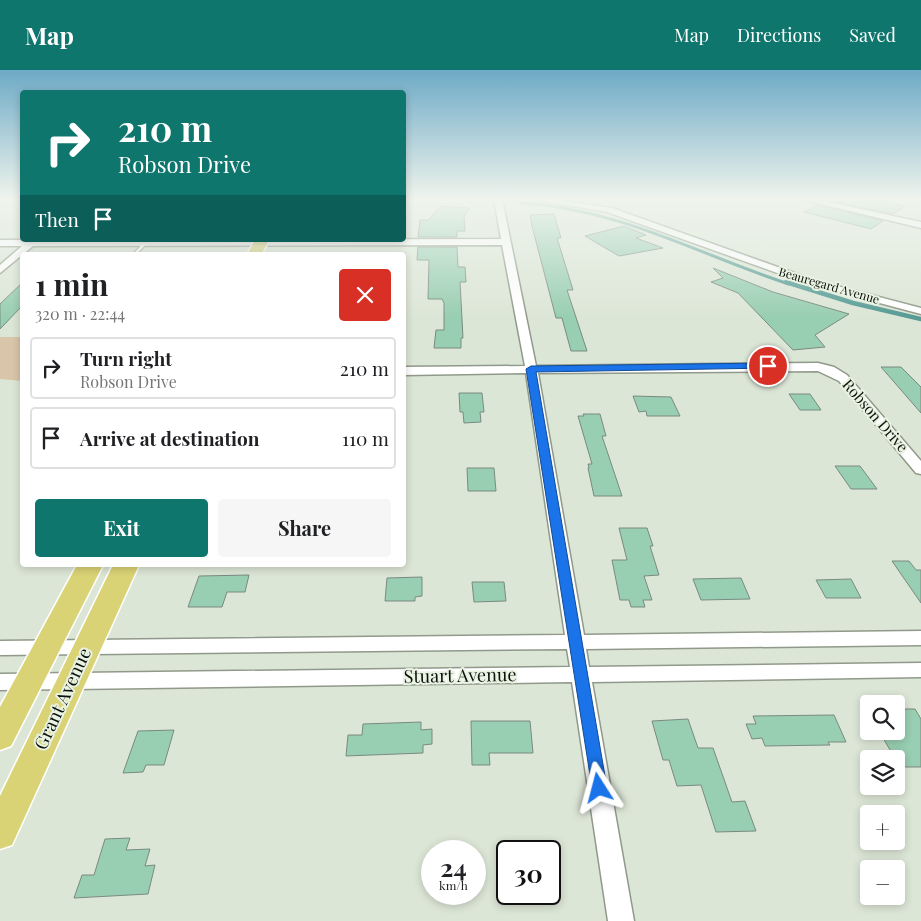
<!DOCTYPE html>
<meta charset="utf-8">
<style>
body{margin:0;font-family:"Playfair Display",serif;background:#f6f6f6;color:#202124;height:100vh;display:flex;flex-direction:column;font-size:19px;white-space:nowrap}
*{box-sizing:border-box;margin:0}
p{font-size:16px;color:#757577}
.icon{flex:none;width:28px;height:28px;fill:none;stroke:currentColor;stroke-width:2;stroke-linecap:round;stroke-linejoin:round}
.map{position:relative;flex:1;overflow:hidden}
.sheet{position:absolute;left:20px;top:182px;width:386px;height:315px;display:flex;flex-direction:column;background:#fff;border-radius:5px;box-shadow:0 2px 8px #0003}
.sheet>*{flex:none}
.guide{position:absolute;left:20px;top:20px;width:386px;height:152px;border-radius:5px;box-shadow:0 2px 8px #0003;background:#0f766e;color:#fff;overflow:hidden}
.buttons{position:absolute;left:860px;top:625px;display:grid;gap:10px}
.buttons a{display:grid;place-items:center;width:45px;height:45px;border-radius:5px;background:#fff;box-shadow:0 2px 8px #0003;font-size:25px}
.speed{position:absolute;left:421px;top:770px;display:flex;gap:10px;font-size:25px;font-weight:700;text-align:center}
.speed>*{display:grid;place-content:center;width:65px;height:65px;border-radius:50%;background:#fff;box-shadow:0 2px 8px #0003;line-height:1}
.speed small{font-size:12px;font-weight:400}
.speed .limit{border:2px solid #111;border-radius:8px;background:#fff;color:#111}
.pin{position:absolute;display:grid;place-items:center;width:42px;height:42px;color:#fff;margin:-21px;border:2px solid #fff;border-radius:50%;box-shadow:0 1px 5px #0007}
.me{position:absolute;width:55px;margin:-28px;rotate:351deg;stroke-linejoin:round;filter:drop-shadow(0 0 4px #0008)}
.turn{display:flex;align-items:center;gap:18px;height:105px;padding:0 15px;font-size:22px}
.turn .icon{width:65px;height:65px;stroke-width:2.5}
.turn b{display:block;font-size:35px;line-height:42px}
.then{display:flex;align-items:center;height:48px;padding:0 15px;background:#0003;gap:10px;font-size:19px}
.round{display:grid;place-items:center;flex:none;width:52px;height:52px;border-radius:5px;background:#f6f6f6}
.head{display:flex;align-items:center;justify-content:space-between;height:85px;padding:0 15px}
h1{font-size:30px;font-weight:700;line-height:38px}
.cta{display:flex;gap:10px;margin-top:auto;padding:10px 15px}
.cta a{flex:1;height:58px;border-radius:5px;background:#0f766e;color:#fff;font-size:20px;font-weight:700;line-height:58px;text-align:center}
.cta a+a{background:#f6f6f6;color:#202124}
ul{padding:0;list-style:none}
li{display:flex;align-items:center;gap:15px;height:62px;margin:0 10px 8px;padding:0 5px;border:2px solid #e0e0e0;border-radius:5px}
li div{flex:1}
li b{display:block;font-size:19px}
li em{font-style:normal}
header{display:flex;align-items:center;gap:30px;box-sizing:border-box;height:70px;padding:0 25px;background:#0f766e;color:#fff}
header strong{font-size:24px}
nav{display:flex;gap:28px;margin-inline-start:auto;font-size:18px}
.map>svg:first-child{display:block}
.green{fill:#d9c5a9}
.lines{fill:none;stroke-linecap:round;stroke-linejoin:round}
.stream-far1{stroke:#569b94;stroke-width:3}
.stream{stroke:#569b94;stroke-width:4.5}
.building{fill:#98ceb1;stroke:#7a8a81}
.lane-casing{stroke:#90998a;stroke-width:2}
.street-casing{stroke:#90998a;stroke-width:3}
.primary-casing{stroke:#fff;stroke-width:3}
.lane{fill:#fff;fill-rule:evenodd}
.street{fill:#fff;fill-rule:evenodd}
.primary{fill:#dad376;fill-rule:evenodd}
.route{fill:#1a73e8;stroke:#114b97}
.labels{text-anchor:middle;stroke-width:4;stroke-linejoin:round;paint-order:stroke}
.far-street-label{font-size:12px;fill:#0d100b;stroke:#e9f3e3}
.street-label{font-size:15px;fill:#0d100b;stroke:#e9f3e3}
.near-street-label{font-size:18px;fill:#0d100b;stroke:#e9f3e3}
</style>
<header>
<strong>Map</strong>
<nav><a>Map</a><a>Directions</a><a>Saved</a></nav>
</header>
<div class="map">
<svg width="921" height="851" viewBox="0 0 921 851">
<rect width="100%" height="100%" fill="#dce6d6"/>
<polygon class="green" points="0,267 22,267 22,311 0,309"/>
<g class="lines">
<path class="stream-far1" d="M 521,133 C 621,139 697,184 789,214"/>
<polyline class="stream" points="786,212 853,233 921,249"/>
</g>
<g class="building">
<polygon points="830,128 894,128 887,133 905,136 893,144 827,130"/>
<polygon points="818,135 883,151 871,159 804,142"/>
<polygon points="441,136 469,138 464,147 465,161 457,161 457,167 418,167 420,150 428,150"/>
<polygon points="554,144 561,168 557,168 573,220 567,220 587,281 571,281 562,248 556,248 532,156 530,145"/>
<polygon points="624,156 646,165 636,168 663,178 619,186 585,166"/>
<polygon points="418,177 457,177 458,197 465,197 466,212 460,212 463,268 461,268 461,278 434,278 436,260 444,260 444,233 442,229 428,229 429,190 417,190"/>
<polygon points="713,198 773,222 849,244 815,265 825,277 793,280 738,223 711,212 723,208"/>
<polygon points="22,213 22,236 0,259 0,234"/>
<polygon points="881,297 901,297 921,317 921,343"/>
<polygon points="459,323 482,323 484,342 480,342 481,352 464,353 463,342 460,342"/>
<polygon points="789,324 810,324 821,340 800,340"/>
<polygon points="633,326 671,327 680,346 647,346 646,341 639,342"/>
<polygon points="583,344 600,344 606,366 602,366 622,426 594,426 588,398 589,398 588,394 592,394 578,346 584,346"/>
<polygon points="835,396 860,396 877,419 851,419"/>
<polygon points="467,398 494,398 496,421 468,421"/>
<polygon points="619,458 647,458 653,476 650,476 659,505 644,506 652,530 643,530 645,537 631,537 629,530 620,530 612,490 627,490"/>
<polygon points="892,491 909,491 916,500 921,500 921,533"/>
<polygon points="249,505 245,522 227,522 222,537 188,537 199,506"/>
<polygon points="422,507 422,526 415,527 415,531 385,531 387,508"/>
<polygon points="741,508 750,529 701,530 693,509"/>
<polygon points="851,509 861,528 826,528 816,510"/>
<polygon points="472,512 504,512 506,531 474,532"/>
<polygon points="896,639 915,639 921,649 921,697 900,697 879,661 896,661"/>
<polygon points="834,645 846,672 828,672 830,675 765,676 762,668 752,669 746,654 756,654 753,646"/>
<polygon points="688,649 698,678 713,678 732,732 745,731 756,761 716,762 701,715 677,716 669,690 663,690 652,651"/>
<polygon points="471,651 530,651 533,683 489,683 490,695 472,695"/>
<polygon points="421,652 421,660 432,659 432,674 423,675 423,683 346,686 348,665 362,665 363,654"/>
<polygon points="174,660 164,695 146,695 143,702 123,703 138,661"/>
<polygon points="130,768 126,780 150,779 145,796 155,795 148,824 74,828 82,805 94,805 105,769"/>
</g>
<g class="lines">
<g class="lane-casing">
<polygon id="lane" points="146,170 150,170 136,185 132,185"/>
</g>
<g class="street-casing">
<g id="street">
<polygon points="494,129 502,129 536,296 818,293 834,297 847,305 921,391 921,404 916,403 839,311 818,301 538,303 584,565 921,561 921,575 586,579 589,597 921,593 921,607 592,612 634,851 608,851 572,612 0,620 0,604 570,597 567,579 0,585 0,571 565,565 526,303 404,305 404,297 525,296 502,175 33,176 0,203 0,195 22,176 0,176 0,170 501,169"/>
<polygon points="533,129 549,129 612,138 814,210 921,238 921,244 808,214 607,142"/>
<polygon points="801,129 813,129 921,152 921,158"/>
</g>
</g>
<g class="primary-casing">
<g id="primary">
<polygon points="255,170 269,170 261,185 247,185"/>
<polygon points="77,495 103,495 11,676 0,680 0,637"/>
<polygon points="113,495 139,495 12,775 0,779 0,726"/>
</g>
</g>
<use href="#lane" class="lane"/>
<use href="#street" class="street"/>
<use href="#primary" class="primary"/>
</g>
<linearGradient id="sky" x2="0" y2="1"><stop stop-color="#6daac6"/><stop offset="0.52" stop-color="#eff4ed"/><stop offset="1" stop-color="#eff4ed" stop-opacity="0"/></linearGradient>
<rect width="921" height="248" fill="url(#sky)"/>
<polygon class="route" points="768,293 771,294 771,298 536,302 607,718 605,724 599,726 593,724 526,299 531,296"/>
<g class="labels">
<g class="far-street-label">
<text transform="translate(829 216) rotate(16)" y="4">Beauregard Avenue</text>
</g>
<g class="street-label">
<text transform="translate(875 346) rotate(49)" y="5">Robson Drive</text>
</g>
<g class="near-street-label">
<text transform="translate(460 606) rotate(-1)" y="6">Stuart Avenue</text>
<text transform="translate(63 629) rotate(-65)" y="6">Grant Avenue</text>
</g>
</g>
</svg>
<div class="buttons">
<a><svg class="icon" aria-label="search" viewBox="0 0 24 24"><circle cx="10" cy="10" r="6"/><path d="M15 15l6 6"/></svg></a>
<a><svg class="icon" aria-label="layers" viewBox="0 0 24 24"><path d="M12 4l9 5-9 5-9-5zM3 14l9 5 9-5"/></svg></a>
<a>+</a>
<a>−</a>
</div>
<div class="speed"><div>24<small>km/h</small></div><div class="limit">30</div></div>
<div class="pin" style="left:768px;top:296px;background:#d93025"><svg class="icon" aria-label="arrive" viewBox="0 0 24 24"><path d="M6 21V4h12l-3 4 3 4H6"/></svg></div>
<svg class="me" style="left:599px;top:718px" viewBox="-20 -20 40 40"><path d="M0-17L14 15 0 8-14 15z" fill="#1a73e8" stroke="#fff" stroke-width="4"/></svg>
<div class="guide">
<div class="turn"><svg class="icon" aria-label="right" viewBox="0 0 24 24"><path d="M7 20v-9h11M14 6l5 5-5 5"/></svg><div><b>210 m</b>Robson Drive</div></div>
<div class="then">Then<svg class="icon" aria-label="arrive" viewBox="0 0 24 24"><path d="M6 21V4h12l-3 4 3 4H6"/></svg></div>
</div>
<section class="sheet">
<div class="head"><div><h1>1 min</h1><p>320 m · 22:44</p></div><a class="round" style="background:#d93025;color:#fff"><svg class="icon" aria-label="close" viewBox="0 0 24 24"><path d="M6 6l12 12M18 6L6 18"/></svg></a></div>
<ul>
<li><svg class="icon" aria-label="right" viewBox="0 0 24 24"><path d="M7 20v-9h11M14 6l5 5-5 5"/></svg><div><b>Turn right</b><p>Robson Drive</p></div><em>210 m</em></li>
<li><svg class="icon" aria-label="arrive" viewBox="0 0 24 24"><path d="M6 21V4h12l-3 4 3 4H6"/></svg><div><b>Arrive at destination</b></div><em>110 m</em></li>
</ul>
<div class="cta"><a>Exit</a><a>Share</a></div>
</section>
</div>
